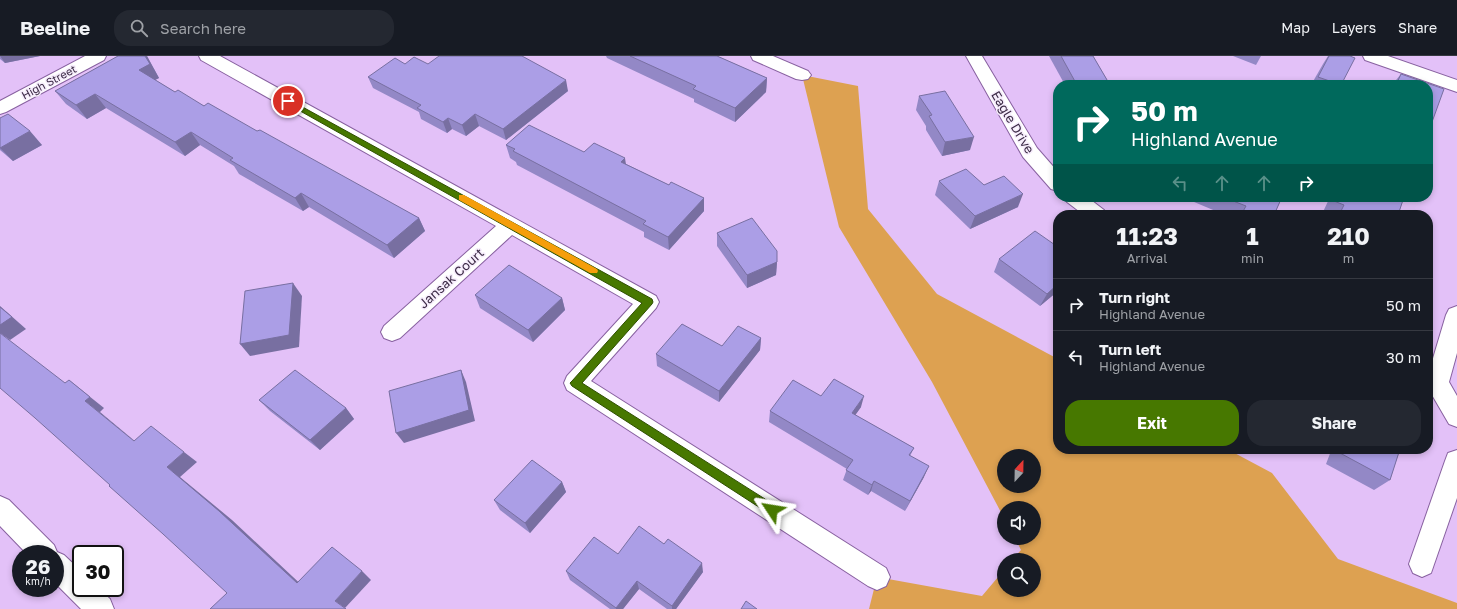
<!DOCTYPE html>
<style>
body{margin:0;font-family:"Golos Text",sans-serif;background:#242831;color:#f1f3f6;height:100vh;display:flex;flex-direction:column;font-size:15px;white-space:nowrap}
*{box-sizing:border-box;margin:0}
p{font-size:13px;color:#9ea1a6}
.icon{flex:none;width:22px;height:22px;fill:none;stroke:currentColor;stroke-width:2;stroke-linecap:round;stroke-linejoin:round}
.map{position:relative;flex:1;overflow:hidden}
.sheet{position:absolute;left:1053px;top:154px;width:380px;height:244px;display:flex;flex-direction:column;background:#171b24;border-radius:16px;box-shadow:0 2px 6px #0003}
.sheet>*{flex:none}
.hud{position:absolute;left:1053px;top:24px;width:380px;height:122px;border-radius:16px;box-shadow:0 2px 6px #0003;background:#00695c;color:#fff;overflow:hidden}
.needle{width:26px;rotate:22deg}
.fabs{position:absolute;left:997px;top:393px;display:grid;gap:8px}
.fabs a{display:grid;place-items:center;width:44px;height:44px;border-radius:50%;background:#171b24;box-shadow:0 2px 6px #0003;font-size:20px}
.speed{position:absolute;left:12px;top:489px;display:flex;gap:8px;font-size:20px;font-weight:700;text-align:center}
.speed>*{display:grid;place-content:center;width:52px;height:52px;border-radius:50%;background:#171b24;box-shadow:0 2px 6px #0003;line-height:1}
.speed small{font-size:10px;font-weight:400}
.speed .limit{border:2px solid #111;border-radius:6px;background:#fff;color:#111}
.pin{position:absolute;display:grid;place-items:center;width:34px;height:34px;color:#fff;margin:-17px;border:2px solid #fff;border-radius:50%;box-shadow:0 1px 4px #0007}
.me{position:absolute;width:44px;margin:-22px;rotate:303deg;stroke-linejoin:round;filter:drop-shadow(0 0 3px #0008)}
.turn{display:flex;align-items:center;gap:14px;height:84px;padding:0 12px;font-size:18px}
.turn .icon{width:52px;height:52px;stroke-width:2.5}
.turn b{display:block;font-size:28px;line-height:34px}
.lanes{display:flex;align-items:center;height:38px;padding:0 12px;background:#0003;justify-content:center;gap:20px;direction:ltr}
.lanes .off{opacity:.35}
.eta{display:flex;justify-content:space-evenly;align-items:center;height:68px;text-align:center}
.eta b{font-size:24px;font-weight:700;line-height:28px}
.primary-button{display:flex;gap:8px;margin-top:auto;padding:8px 12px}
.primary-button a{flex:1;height:46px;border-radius:16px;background:#477800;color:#fff;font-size:16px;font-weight:700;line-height:46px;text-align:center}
.primary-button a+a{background:#242831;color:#f1f3f6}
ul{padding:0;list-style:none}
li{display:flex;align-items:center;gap:12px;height:52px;padding:0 12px;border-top:1px solid #363941}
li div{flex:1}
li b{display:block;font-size:15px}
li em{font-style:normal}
header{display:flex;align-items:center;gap:24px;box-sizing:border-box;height:56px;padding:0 20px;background:#171b24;border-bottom:1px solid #363941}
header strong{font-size:19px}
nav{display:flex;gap:22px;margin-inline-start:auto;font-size:14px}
.search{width:280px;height:36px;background:#242831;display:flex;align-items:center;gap:10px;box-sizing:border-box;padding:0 14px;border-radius:16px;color:#9ea1a6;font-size:15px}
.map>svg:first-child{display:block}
.green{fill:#dda151;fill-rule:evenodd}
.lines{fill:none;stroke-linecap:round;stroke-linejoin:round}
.minor-casing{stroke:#8861a0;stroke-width:2}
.minor{fill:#fff;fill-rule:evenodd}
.wall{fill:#9388c6}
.shaded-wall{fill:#786fa1}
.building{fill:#ab9ee6;stroke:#786fa1}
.route{fill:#477800;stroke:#2e4e00}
.slow{fill:#f59e0b}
.labels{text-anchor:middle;stroke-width:3;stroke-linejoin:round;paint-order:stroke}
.far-street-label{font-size:11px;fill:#3b2a45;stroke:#f6edfc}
.street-label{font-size:13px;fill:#3b2a45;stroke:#f6edfc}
</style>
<header>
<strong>Beeline</strong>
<div class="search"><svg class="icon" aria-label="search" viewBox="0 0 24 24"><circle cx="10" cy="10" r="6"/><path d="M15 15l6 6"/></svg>Search here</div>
<nav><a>Map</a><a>Layers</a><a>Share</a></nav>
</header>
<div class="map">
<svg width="1457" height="553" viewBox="0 0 1457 553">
<rect width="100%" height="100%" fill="#e3c1f8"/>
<path class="green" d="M 802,19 L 858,30 L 868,153 L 937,238 L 1058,303 L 1058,393 L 1227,393 L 1272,417 L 1338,503 L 1457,547 L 1457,553 L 869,553 L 877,521 L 982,540 L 1004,514 L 1004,534 L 1034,534 L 1034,504 L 1012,504 L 1021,494 L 1015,482 L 1034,482 L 1034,452 L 1004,452 L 1004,462 L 932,326 L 839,171 ZM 1004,400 L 1034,400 L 1034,430 L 1004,430 Z"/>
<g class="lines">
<g class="minor-casing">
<g id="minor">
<polygon points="85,0 106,0 104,4 6,56 0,58 0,45"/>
<polygon points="199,0 220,0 656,240 659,246 656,252 591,325 886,512 890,521 886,530 877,534 868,530 567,334 564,327 567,320 633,248 512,179 400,282 392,285 384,282 381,276 384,270 496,170 201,4"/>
<polygon points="751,0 773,0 808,15 811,19 808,23 802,24 796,23 753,4"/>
<polygon points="966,0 982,0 1037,92 1058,116 1058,135 1051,133 1023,101"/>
<polygon points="1363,0 1388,0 1457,24 1457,36 1365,4"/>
<polygon points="1064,141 1087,141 1104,154 1107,159 1084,159 1067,146"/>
<polygon points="1457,250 1457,297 1449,326 1457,340 1457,371 1449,368 1428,332 1428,319 1446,259 1449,253"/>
<polygon points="1457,394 1457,442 1431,517 1422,521 1413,517 1409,508 1445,405 1448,397"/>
<polygon points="0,440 9,444 54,489 57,496 64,499 81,515 81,532 98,532 110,543 114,553 81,553 55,527 55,498 27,498 0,470"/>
</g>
</g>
<use href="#minor" class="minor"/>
</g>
<g class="wall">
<polygon points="0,0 40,0 5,7 0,3"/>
<polygon points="118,0 147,0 159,22 155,24 175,36 257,75 419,162 425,175 394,202 309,151 303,155 239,118 234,110 200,89 185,100 106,52 87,63 66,48 55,35"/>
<polygon points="606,0 717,0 767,22 766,36 735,66 694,46 694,43 607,2"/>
<polygon points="1049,0 1093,0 1110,29 1065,29"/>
<polygon points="1233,0 1261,0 1256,9"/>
<polygon points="1328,0 1350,0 1341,29 1311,29 1323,8"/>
<polygon points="405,8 428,8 568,35 506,84 479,70 466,80 452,73 447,77 421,63 419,56 373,32 368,21"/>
<polygon points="1401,18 1428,29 1392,29"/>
<polygon points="919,40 970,94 942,100 926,74 926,70 916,54"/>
<polygon points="0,62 42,89 13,105 0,94"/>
<polygon points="506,89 584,96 626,108 669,129 704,142 704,155 669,194 644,181 644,176 517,109 516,106 510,102"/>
<polygon points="939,125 984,129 1018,151 970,173 935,139"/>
<polygon points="1188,141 1282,141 1274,159 1225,159 1187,143"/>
<polygon points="1330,141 1404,141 1399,156 1406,159 1325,159 1322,158"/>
<polygon points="717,177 777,206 776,219 747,232 717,190"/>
<polygon points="999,203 1058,235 1040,250 994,216"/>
<polygon points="475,239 562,242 565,254 533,286 480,252"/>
<polygon points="761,282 760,294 719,346 657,310 656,298 722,290"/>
<polygon points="821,340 861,351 855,359 914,392 910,400 924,421 905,455 871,435 868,439 843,424 847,413 769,366 770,355"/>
<polygon points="259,344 346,352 354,363 320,394 270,355"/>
<polygon points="1328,393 1400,393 1390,424 1374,434 1326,408 1331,395"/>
<polygon points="562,426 566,436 530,477 500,454 494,444"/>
<polygon points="618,498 703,516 676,553 667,553 639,533 623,553 610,553 570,524 566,515"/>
</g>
<g class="shaded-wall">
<polygon points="0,0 40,0 5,7"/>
<polygon points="145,0 147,0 148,2 159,22 149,27 139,14"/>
<polygon points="767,22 766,36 735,66 735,52"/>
<polygon points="566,24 568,35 506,84 503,73"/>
<polygon points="95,38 106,52 87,63 76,49"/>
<polygon points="475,58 479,70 466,80 462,69"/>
<polygon points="448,62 452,73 447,77 443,66"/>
<polygon points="30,75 42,89 13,105 0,92"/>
<polygon points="191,76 200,89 185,100 175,86"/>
<polygon points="974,81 970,94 942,100 945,86"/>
<polygon points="625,102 627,115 621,106"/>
<polygon points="301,137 309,151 303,155 295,142"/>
<polygon points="1023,138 1018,151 970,173 975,160"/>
<polygon points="704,142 704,155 669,194 668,181"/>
<polygon points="419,162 425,175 394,202 387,189"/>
<polygon points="777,206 776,219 747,232 747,219"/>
<polygon points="293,227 302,240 299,291 250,300 240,288"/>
<polygon points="1058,228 1058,235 1040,250 1047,238"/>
<polygon points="562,242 565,254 533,286 528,274"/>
<polygon points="0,250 26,273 10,284 0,277"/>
<polygon points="761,282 760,294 719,346 719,335"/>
<polygon points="461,314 466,326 475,365 404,387 396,377"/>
<polygon points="69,324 104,352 100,356 148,396 85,345"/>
<polygon points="864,340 861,351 849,368 852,357"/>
<polygon points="346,352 354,363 320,394 310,384"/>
<polygon points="184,396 197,406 180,421 232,464 308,535 297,527 167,411"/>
<polygon points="929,410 924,421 905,455 910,445"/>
<polygon points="874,425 871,435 868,439 872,429"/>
<polygon points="562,426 566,436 530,477 525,467"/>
<polygon points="702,507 703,516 676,553 672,553 672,550"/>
<polygon points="362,515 371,524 345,552 335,545"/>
<polygon points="637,525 639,533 623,553 616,553 616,552"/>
</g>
<g class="building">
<polygon points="118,0 145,0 150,8 139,14 175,36 178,34 204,50 208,47 257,75 260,74 419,162 387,189 301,137 295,142 230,104 233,102 191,76 175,86 95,38 76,49 55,35"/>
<polygon points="439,0 522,0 566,24 503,73 475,58 462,69 448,62 443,66 417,52 421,49 368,21 395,2 405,8 414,1 428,8"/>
<polygon points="630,0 717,0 767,22 735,52 693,33 696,30"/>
<polygon points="1061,0 1093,0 1110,29 1077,29"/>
<polygon points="1329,0 1350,0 1355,2 1341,29 1318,21"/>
<polygon points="1401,18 1444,33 1428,77 1428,29 1396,29"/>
<polygon points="945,35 974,81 945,86 929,60 932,59 919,40"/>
<polygon points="8,58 30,75 0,92 0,62"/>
<polygon points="529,69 584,96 594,87 625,102 621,106 669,129 671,126 704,142 668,181 643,168 646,165 513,95 515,93 506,89"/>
<polygon points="966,113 984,129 1004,120 1023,138 975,160 939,125"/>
<polygon points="1223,141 1282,141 1274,159 1241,159 1246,150"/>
<polygon points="1335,141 1404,141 1399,156 1406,159 1339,159 1344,149 1334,145"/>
<polygon points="752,162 777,195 777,206 747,219 717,177"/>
<polygon points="1035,175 1058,191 1058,228 1047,238 999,203"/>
<polygon points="509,209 562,242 528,274 475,239"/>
<polygon points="293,227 289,279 240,288 245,235"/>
<polygon points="0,251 12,261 0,269"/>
<polygon points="682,268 722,290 738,270 761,282 719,335 656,298"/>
<polygon points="0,277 65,327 69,324 90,341 85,345 134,385 151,370 184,396 167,411 219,455 297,527 332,491 362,515 335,545 346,553 210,553 227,537 163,478 109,430 110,429 35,362 0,332"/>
<polygon points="295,314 346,352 310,384 259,344"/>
<polygon points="461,314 469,354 396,377 389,335"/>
<polygon points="834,323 864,340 852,357 914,392 909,399 929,410 910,445 874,425 872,429 846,414 853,404 770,355 793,324 821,340"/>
<polygon points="1342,393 1400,393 1390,424 1340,397"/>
<polygon points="532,404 562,426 525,467 494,444"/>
<polygon points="639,470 664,488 668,483 702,507 672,550 637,525 616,552 566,515 594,481 618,498"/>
<polygon points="746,545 757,553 741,553"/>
</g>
<polygon class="route" points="288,43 652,243 653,246 652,248 582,327 776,450 777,454 776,457 772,459 768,457 572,330 570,327 572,325 642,247 286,47 286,44"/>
<polygon class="slow" points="459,139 464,139 597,213 598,215 597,217 590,217 459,144"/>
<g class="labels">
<g class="far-street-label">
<text transform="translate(49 26) rotate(-28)" y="4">High Street</text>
</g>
<g class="street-label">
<text transform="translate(1013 66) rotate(59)" y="5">Eagle Drive</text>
<text transform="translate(451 222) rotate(-42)" y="5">Jansak Court</text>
</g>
</g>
</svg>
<div class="fabs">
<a><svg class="needle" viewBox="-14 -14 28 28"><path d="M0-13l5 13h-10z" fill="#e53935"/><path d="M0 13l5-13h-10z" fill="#9ea1a6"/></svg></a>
<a><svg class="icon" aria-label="sound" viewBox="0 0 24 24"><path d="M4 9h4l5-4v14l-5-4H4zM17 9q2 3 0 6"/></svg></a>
<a><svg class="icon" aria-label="search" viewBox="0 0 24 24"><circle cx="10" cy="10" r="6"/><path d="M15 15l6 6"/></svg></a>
</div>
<div class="speed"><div>26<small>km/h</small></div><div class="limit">30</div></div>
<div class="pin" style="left:288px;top:45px;background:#d93025"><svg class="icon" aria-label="arrive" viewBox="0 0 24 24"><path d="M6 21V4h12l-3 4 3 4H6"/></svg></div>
<svg class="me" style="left:772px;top:454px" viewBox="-20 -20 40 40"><path d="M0-17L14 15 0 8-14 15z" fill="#477800" stroke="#fff" stroke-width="4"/></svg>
<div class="hud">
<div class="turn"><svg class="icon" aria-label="right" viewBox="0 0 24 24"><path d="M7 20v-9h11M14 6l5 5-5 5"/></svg><div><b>50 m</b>Highland Avenue</div></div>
<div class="lanes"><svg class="icon off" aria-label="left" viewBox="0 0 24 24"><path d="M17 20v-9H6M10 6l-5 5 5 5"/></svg><svg class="icon off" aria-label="ahead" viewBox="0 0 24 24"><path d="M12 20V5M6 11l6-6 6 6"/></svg><svg class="icon off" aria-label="ahead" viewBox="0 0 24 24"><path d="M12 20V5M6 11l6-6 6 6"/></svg><svg class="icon" aria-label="right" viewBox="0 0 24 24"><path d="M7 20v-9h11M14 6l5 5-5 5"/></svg></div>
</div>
<section class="sheet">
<div class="eta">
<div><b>11:23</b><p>Arrival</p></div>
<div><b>1</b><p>min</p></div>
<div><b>210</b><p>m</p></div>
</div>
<ul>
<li><svg class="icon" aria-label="right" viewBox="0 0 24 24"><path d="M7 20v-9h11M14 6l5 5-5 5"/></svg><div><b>Turn right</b><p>Highland Avenue</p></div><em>50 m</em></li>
<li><svg class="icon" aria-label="left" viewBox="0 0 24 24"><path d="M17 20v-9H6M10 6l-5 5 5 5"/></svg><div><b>Turn left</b><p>Highland Avenue</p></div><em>30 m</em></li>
</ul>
<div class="primary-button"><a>Exit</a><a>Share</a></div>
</section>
</div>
